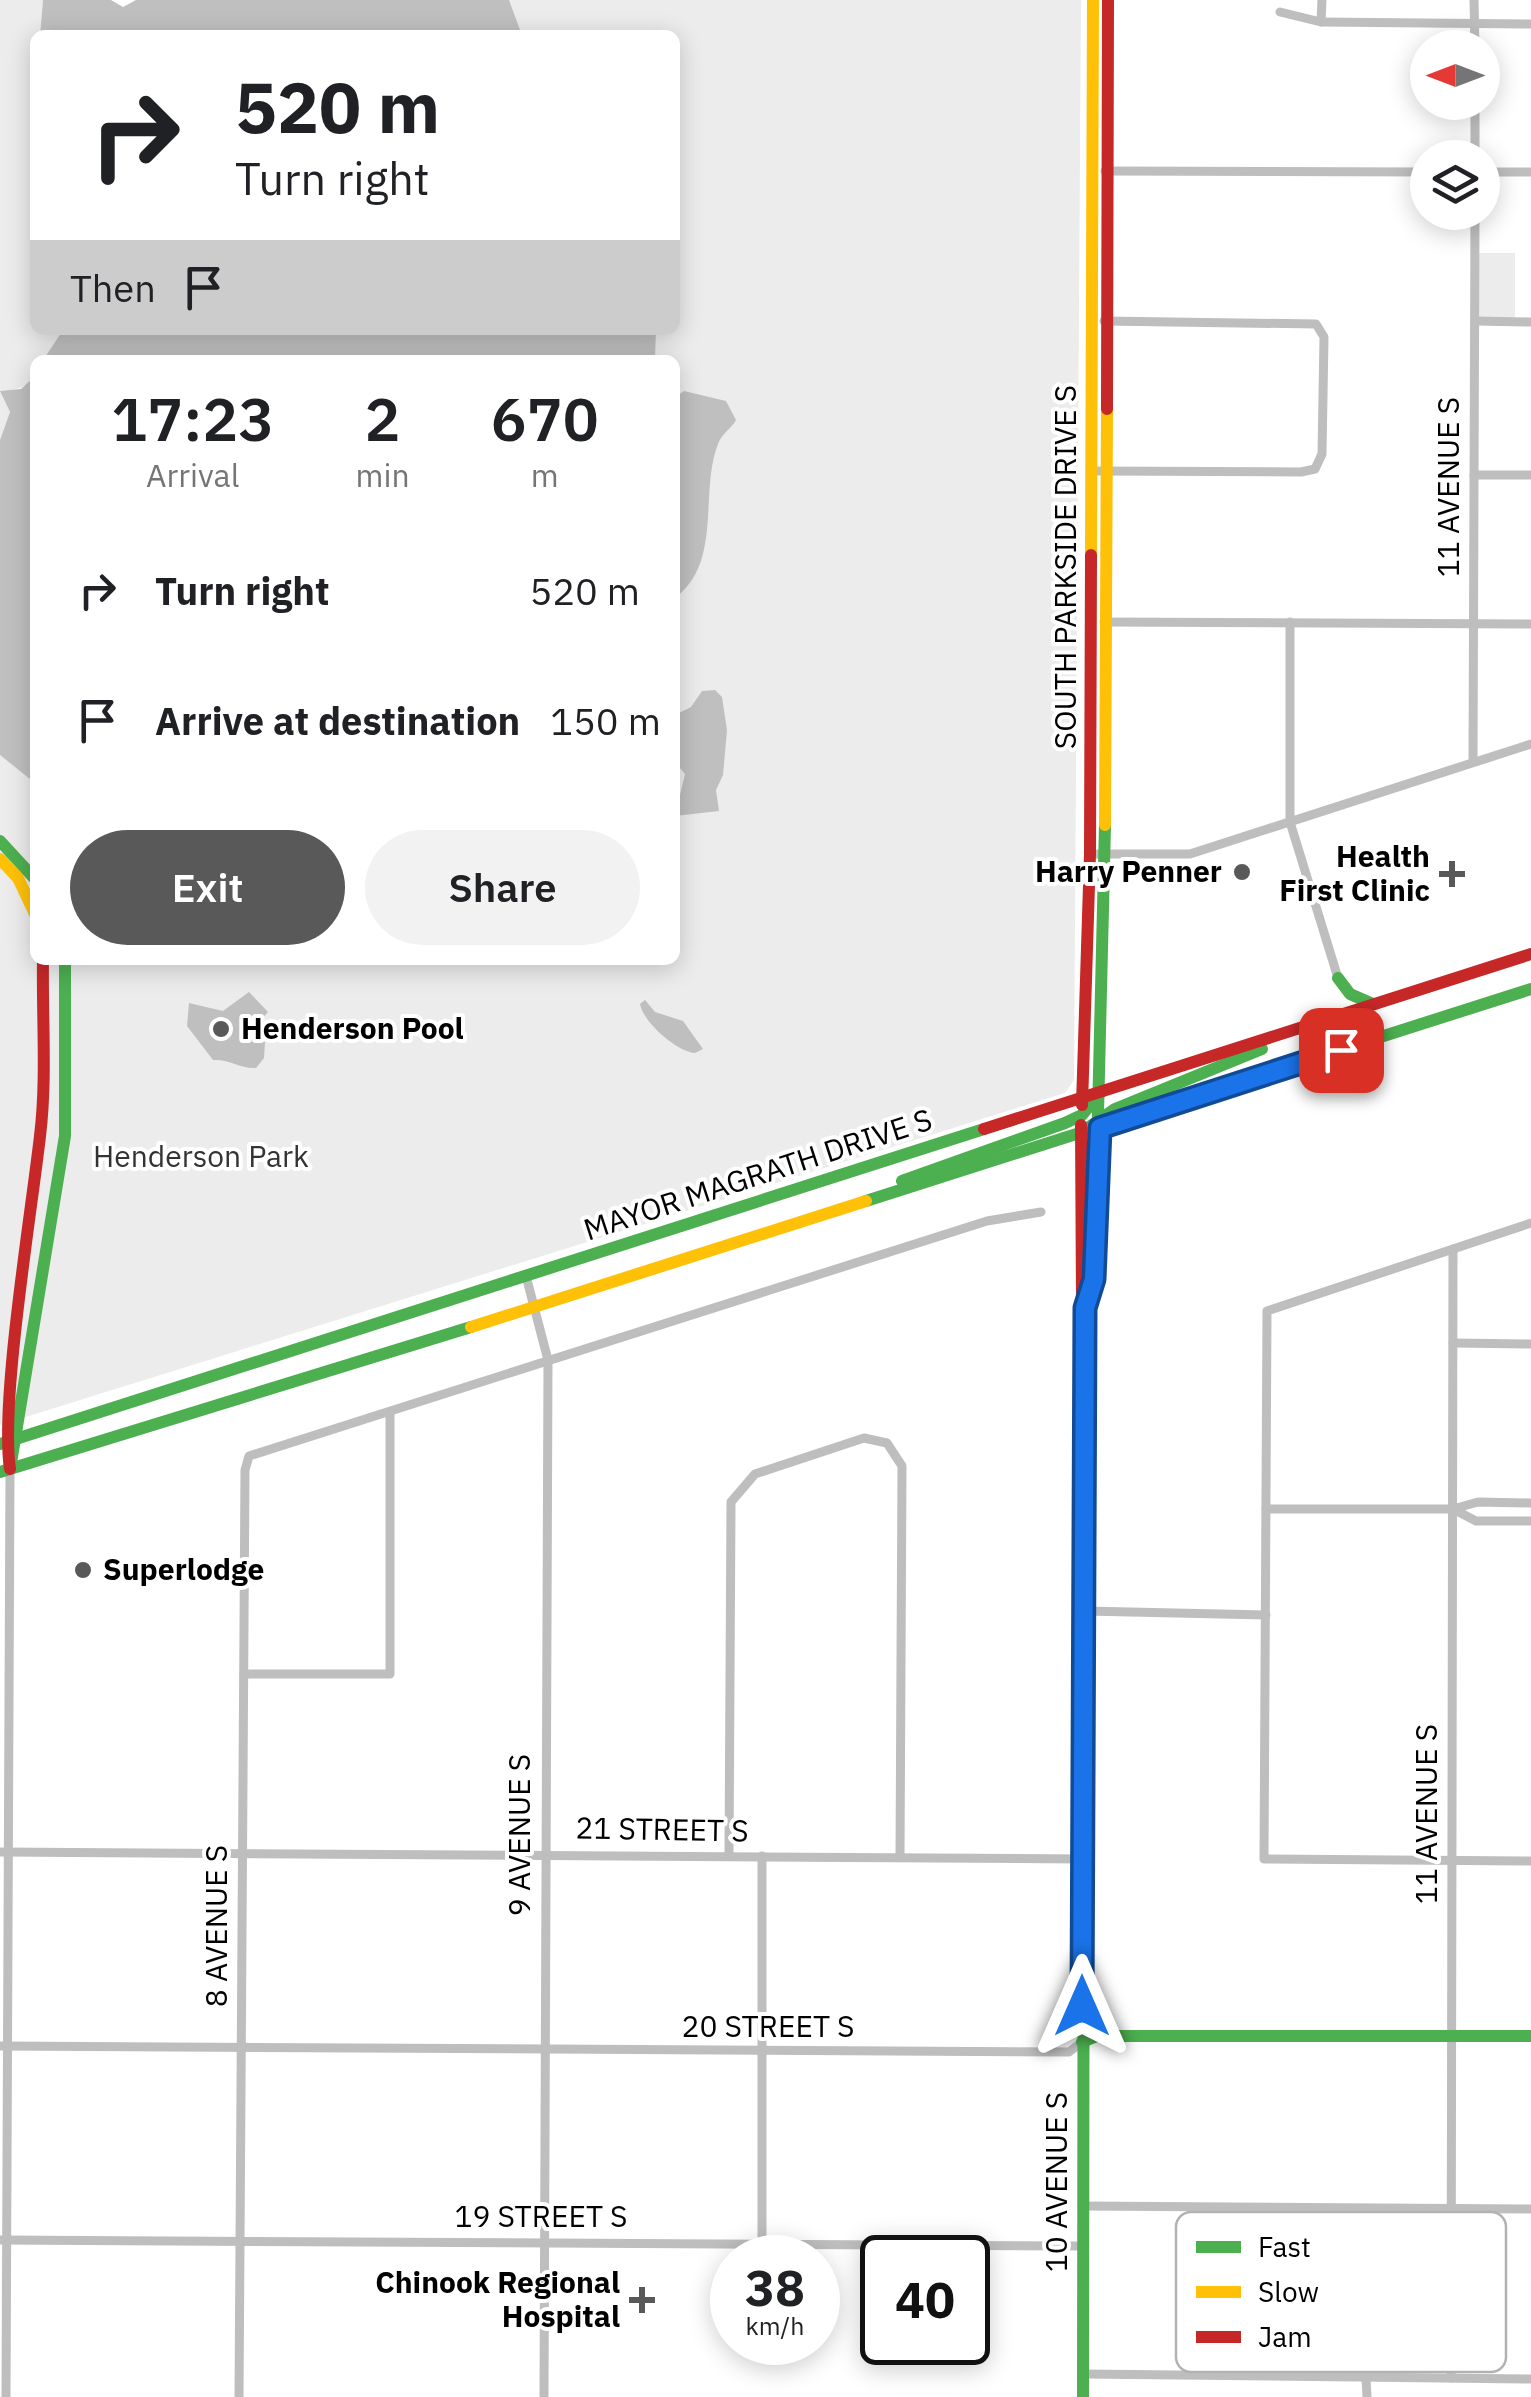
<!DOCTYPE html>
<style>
body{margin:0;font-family:"IBM Plex Sans",sans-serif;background:#f2f2f2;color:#202124;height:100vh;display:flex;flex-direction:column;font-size:38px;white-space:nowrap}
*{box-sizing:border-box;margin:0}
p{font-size:32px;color:#757577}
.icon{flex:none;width:55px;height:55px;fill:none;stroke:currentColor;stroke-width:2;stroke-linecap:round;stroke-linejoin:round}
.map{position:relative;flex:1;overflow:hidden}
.details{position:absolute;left:30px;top:355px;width:650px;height:610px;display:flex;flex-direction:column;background:#fff;border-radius:15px;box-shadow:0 5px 25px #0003}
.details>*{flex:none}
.top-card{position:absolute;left:30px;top:30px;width:650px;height:305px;border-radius:15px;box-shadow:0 5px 25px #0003;background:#fff;color:#202124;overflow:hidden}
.needle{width:65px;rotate:270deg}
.tools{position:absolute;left:1410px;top:30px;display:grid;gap:20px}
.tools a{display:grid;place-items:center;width:90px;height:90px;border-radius:50%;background:#fff;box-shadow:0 5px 25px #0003;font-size:50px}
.speed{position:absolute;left:710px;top:2235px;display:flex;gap:20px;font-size:50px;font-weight:700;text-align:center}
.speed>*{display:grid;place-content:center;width:130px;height:130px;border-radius:50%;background:#fff;box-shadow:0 5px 25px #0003;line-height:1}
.speed small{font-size:25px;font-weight:400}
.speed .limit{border:5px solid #111;border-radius:15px;background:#fff;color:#111}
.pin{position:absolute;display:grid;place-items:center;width:85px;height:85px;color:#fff;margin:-42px;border-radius:20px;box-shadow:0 5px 15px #0006}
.me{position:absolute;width:110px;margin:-55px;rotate:0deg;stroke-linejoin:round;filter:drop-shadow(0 0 8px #0008)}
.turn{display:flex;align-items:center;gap:35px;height:210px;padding:0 40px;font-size:45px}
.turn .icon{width:130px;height:130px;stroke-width:2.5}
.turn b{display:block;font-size:70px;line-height:85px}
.then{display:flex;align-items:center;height:95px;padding:0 40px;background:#0003;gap:20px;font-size:38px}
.eta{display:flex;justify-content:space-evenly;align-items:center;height:170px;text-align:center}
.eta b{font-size:60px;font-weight:600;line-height:70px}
.button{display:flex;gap:20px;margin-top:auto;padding:20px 40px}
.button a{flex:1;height:115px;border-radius:60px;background:#595959;color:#fff;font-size:40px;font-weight:600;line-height:115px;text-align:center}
.button a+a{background:#f2f2f2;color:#202124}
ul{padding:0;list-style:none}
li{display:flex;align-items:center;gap:30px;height:130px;padding:0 40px}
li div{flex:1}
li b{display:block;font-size:38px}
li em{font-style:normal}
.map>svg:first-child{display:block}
.green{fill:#ececec}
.water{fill:#bfbfbf}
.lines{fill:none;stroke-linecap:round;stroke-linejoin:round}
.street{stroke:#bebebe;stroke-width:9}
.fast{stroke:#4caf50;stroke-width:12}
.slow{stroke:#ffc107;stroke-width:12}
.jam{stroke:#c62828;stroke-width:12}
.route-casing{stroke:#114b97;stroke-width:25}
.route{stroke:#1a73e8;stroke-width:18}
.poi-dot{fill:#595959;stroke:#fff;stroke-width:4}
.labels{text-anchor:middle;stroke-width:8;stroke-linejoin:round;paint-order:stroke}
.street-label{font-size:30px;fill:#000;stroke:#fff}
.poi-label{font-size:30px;font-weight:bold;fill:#000;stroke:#fff;text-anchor:end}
.park-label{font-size:30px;fill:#333;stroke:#fff}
.key{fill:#fff;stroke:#b2b2b2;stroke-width:2.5}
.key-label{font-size:28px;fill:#000}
</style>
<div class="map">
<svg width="1531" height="2397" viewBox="0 0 1531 2397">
<rect width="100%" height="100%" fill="#fff"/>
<g class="green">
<path d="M 0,0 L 43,0 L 40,35 L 35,35 L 35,330 L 63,330 L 43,360 L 35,360 C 35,384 24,389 1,392 L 10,412 L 0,440 Z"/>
<polygon points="509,0 1081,0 1074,1080 1065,1093 0,1425 0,755 35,782 35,960 675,960 675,360 655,360 656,330 675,330 675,35 522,35"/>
<polygon points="1475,253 1515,253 1515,322 1475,321"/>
</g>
<g class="water">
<polygon points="43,0 111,0 123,7 136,0 509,0 522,35 40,35"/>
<polygon points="63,330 656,330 656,332 655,360 43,360"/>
<polygon points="35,376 35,783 0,755 0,440 10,412 0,391 21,389"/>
<path d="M 684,391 L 726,401 L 736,420 C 731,429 722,433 718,444 C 699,492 723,562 675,598 L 675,397 Z"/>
<polygon points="715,690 722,697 727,730 723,775 716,790 719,811 675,816 685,774 675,762 675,715 691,707 702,691"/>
<path d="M 249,992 L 268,1012 L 251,1032 L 265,1042 L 264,1058 L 256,1068 C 240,1069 230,1059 213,1060 L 187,1026 L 189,1003 L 223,1011 Z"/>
<path d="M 645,1000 L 655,1012 L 683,1021 L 703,1049 L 695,1053 C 677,1052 643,1022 640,1004 Z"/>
</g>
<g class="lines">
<g class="street">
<polyline points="1474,0 1475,48"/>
<polyline points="1280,12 1321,22 1531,24"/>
<polyline points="1321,22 1322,0"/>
<polyline points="1475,102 1475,158"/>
<polyline points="1105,171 1428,172"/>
<polyline points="1482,172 1531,172"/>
<polyline points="1475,321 1531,322"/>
<polyline points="1091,471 1301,472 1315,469 1322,454 1324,337 1316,324 1104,321"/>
<polyline points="1474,475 1531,475"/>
<polyline points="1104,622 1531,624"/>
<polyline points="1290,622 1290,822 1338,978"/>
<polyline points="1473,762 1475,212"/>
<polyline points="1090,854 1190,854 1531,744"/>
<polyline points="1531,1223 1267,1311 1264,1859 1531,1861"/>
<polyline points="526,1276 548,1360 544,2397"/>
<polyline points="1453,1343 1531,1344"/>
<polyline points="1266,1509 1453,1509 1478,1502 1531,1503"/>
<polyline points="1453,1509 1476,1521 1531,1521"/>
<polyline points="1085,1611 1266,1615"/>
<polyline points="244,1674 390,1674 390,1412"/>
<polyline points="0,1852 1083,1859"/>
<polyline points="729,1855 731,1502 755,1474 864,1438 887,1443 902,1466 900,1857"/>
<polyline points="762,1856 762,2242"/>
<polyline points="0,2046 1069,2052 1082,2042"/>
<polyline points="1082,2206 1531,2209"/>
<polyline points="0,2240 1082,2246"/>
<polyline points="1083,2374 1531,2379"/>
<polyline points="1366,2378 1367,2397"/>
<polyline points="1451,2378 1453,1249"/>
<polyline points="6,2397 10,1469"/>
<polyline points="239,2397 245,1470 249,1456 987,1221 1041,1212"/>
</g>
<g class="fast">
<polyline points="0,841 35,879"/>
<polyline points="1338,978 1350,994 1373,1004"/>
<polyline points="1088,1128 1115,1109 1262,1049"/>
<polyline points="902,1181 1065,1123 1082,1115 1101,1092"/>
<polyline points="866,1201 1531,989"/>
<polyline points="1085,1306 1094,1279 1105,825"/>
<polyline points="0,1444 984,1129"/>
<polyline points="10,1469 65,1136 65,960"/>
<polyline points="0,1472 471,1327"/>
<polyline points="1082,2042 1097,2036 1531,2036"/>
<polyline points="1083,2397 1084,1652"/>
</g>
<g class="slow">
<polyline points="1091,555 1093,0"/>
<polyline points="1105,825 1107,409"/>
<polyline points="0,859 18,878 35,914"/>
<polyline points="471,1327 866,1201"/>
</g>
<g class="jam">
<polyline points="1107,409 1108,0"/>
<polyline points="1082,1105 1090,854 1091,555"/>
<polyline points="1081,1125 1084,1652"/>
<polyline points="984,1129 1531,954"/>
<path d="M 10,1469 C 0,1402 31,1215 40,1136 C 47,1079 42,1018 43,960"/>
</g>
</g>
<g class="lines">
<g class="route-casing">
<polyline id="route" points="1082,2006 1085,1308 1094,1279 1100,1128 1341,1050"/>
</g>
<use href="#route" class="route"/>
</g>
<g class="poi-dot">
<circle cx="1242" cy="872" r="10"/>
<path d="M1447 859h10v10h10v10h-10v10h-10v-10h-10v-10h10z"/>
<circle cx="221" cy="1029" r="10"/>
<circle cx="83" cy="1570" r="10"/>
<path d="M637 2285h10v10h10v10h-10v10h-10v-10h-10v-10h10z"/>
</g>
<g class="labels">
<g class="street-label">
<text transform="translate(1449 487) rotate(-90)" y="10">11 AVENUE S</text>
<text transform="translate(1066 567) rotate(-90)" y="10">SOUTH PARKSIDE DRIVE S</text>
<text transform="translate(758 1175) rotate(-18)" y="10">MAYOR MAGRATH DRIVE S</text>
<text transform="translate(1427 1814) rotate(-90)" y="10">11 AVENUE S</text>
<text transform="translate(662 1830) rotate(1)" y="10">21 STREET S</text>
<text transform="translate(520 1835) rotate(-90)" y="10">9 AVENUE S</text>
<text transform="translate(217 1926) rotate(-90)" y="10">8 AVENUE S</text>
<text x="768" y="2037">20 STREET S</text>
<text transform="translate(1057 2182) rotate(-90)" y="10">10 AVENUE S</text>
<text x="541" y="2227">19 STREET S</text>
</g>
<g class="poi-label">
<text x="1430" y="867">Health<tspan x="1430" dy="34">First Clinic</tspan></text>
<text x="1222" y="882">Harry Penner</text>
<text x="241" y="1039" text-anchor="start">Henderson Pool</text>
<text x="103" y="1580" text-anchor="start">Superlodge</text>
<text x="620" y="2293">Chinook Regional<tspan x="620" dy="34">Hospital</tspan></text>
</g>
<g class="park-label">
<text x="201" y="1167">Henderson Park</text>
</g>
</g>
<rect x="1176" y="2212" width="330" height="160" rx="15" class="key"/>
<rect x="1196" y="2241" width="45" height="12" fill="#4caf50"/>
<rect x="1196" y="2286" width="45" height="12" fill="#ffc107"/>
<rect x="1196" y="2331" width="45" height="12" fill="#c62828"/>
<g class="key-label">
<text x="1258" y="2257">Fast</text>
<text x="1258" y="2302">Slow</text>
<text x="1258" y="2347">Jam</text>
</g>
</svg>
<div class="tools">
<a><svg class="needle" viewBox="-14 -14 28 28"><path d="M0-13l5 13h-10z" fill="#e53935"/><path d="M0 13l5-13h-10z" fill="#757577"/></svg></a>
<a><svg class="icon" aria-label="layers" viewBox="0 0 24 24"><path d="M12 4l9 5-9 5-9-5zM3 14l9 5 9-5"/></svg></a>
</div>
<div class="speed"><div>38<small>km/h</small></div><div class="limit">40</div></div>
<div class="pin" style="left:1341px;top:1050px;background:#d93025"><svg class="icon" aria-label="arrive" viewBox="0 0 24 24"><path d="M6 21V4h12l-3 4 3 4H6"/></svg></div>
<svg class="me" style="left:1082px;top:2006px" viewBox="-20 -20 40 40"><path d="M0-17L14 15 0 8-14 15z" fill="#1a73e8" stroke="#fff" stroke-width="4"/></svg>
<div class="top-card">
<div class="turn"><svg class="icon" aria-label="right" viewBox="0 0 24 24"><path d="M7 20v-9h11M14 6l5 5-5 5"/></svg><div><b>520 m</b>Turn right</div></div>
<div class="then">Then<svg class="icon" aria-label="arrive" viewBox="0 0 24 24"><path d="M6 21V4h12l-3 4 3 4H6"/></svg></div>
</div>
<section class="details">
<div class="eta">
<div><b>17:23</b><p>Arrival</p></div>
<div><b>2</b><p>min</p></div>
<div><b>670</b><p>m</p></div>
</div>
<ul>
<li><svg class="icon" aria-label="right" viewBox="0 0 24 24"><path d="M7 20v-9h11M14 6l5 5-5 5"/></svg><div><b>Turn right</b></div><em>520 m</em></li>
<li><svg class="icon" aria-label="arrive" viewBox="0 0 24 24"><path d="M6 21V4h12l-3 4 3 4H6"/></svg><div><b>Arrive at destination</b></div><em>150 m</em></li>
</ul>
<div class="button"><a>Exit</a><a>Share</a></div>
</section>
</div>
